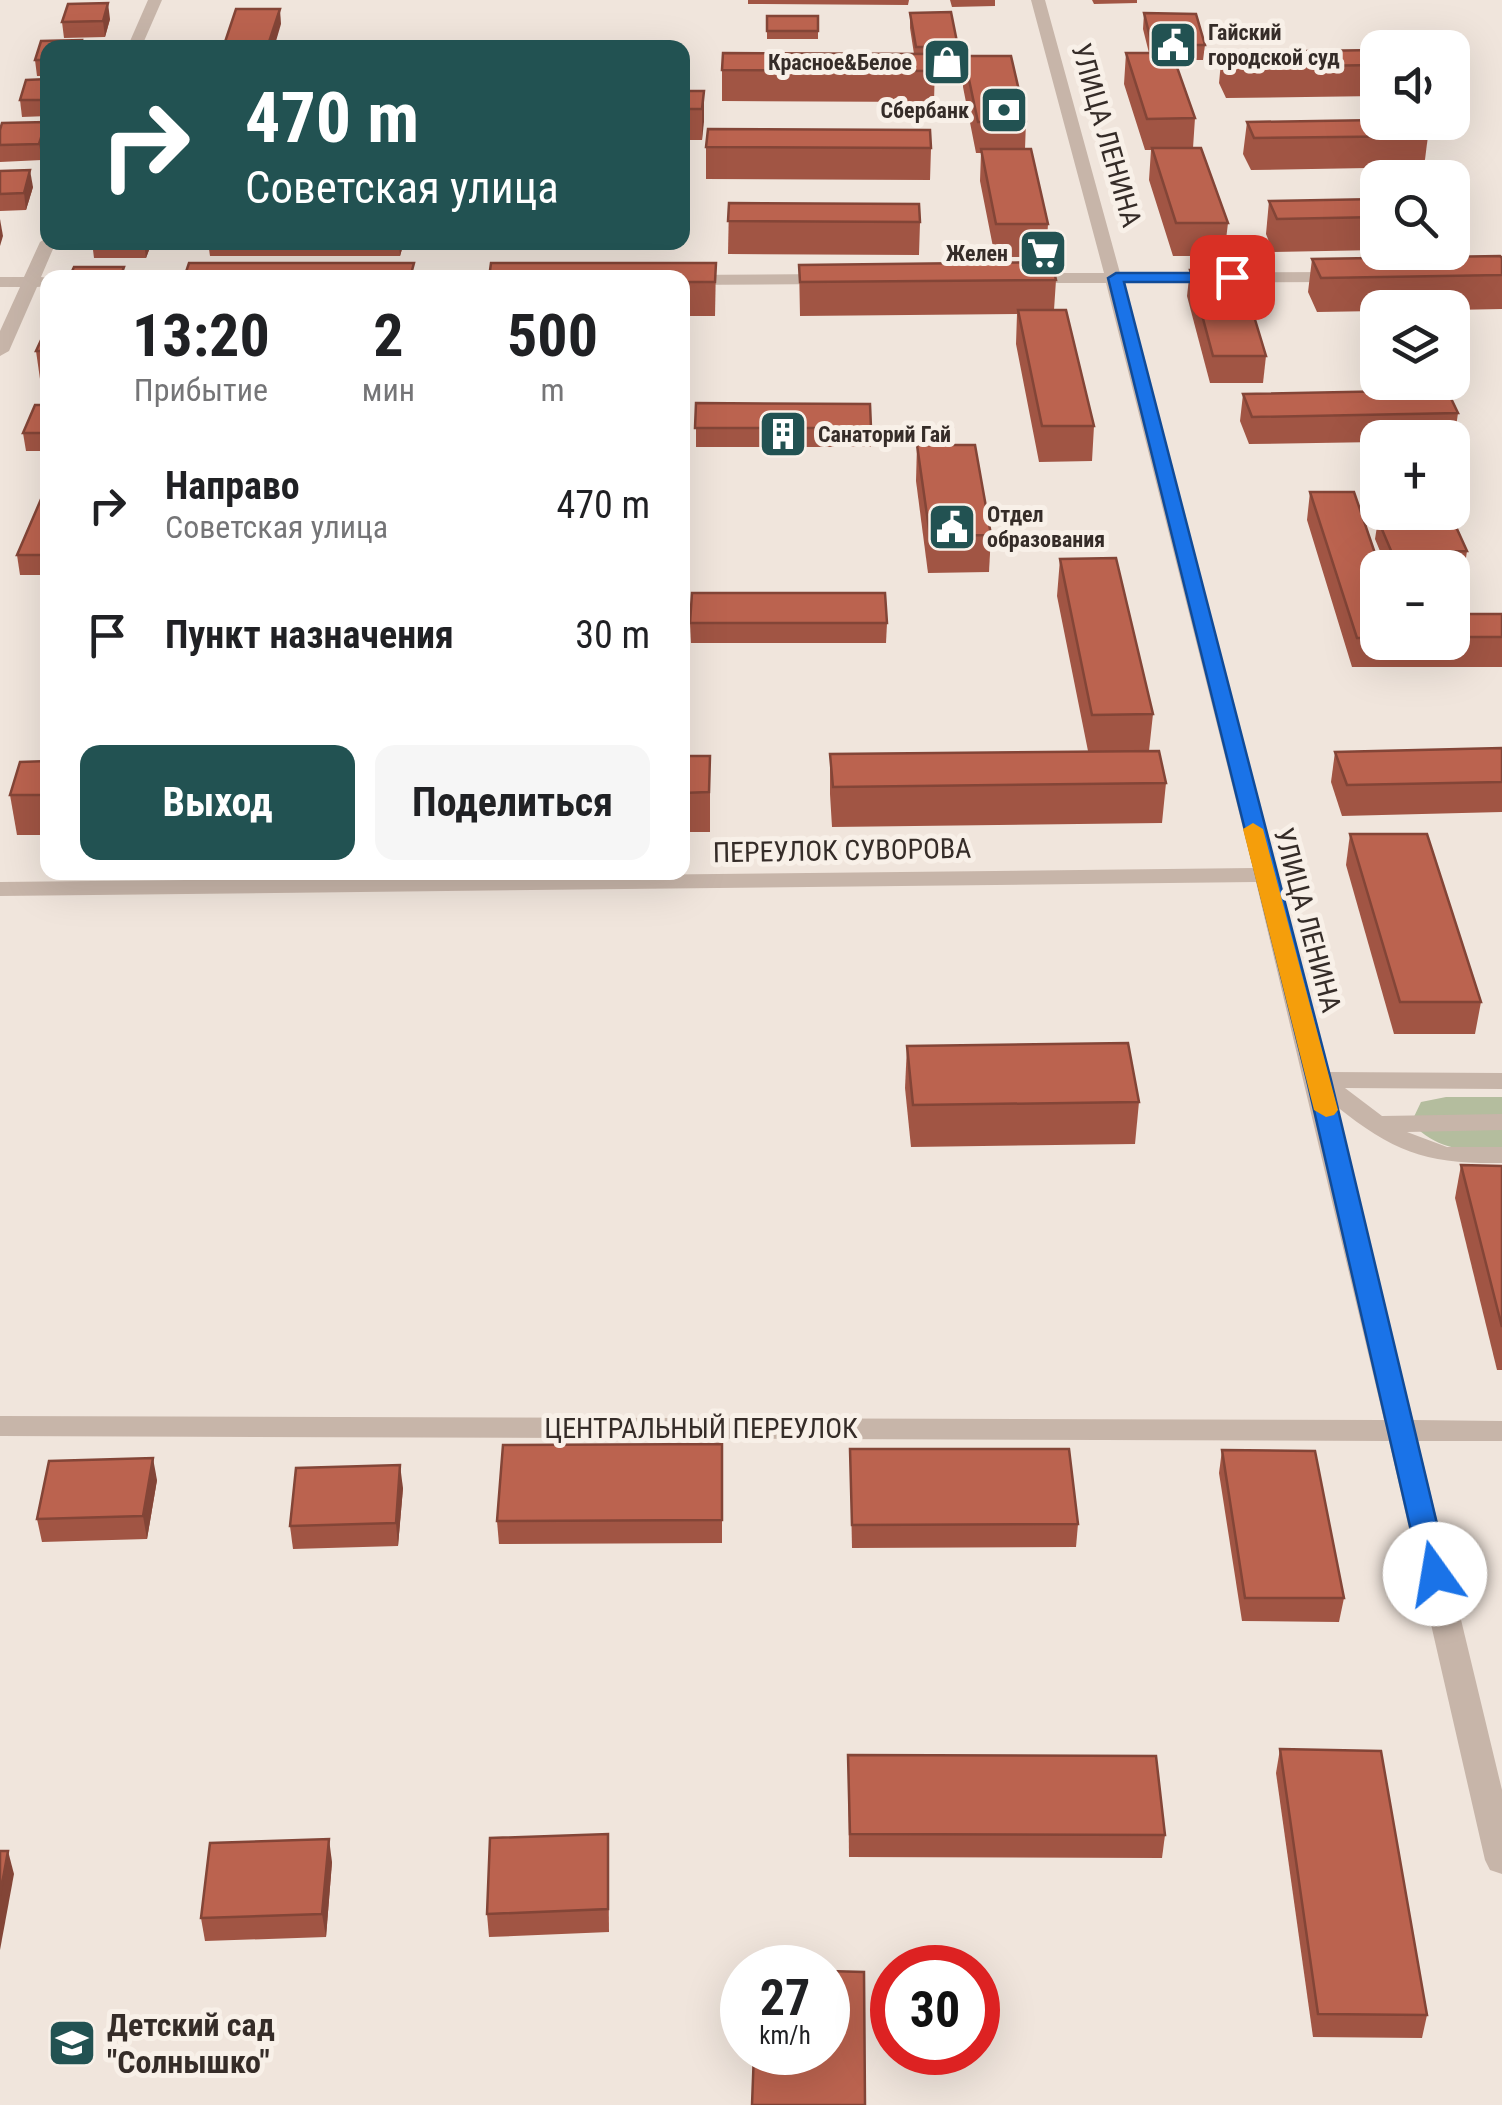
<!DOCTYPE html>
<html lang="ru">
<meta charset="utf-8">
<style>
body{margin:0;font-family:"Roboto Condensed",sans-serif;background:#f6f6f6;color:#202124;height:100vh;display:flex;flex-direction:column;font-size:38px;white-space:nowrap}
*{box-sizing:border-box;margin:0}
p{font-size:32px;color:#757577}
.icon{flex:none;width:55px;height:55px;fill:none;stroke:currentColor;stroke-width:2;stroke-linecap:round;stroke-linejoin:round}
.map{position:relative;flex:1;overflow:hidden}
.details{position:absolute;left:40px;top:270px;width:650px;height:610px;display:flex;flex-direction:column;background:#fff;border-radius:20px;box-shadow:0 10px 40px #0002}
.details>*{flex:none}
.hud{position:absolute;left:40px;top:40px;width:650px;height:210px;border-radius:20px;box-shadow:0 10px 40px #0002;background:#225252;color:#fff;overflow:hidden}
.controls{position:absolute;left:1360px;top:30px;display:grid;gap:20px}
.controls a{display:grid;place-items:center;width:110px;height:110px;border-radius:20px;background:#fff;box-shadow:0 10px 40px #0002;font-size:50px}
.speed{position:absolute;left:720px;top:1945px;display:flex;gap:20px;font-size:50px;font-weight:700;text-align:center}
.speed>*{display:grid;place-content:center;width:130px;height:130px;border-radius:50%;background:#fff;box-shadow:0 10px 40px #0002;line-height:1}
.speed small{font-size:25px;font-weight:400}
.speed .limit{border:15px solid #d22;background:#fff;color:#111}
.pin{position:absolute;display:grid;place-items:center;width:85px;height:85px;color:#fff;margin:-42px;border-radius:20px;box-shadow:0 5px 15px #0006}
.me{position:absolute;width:110px;margin:-55px;rotate:347deg;stroke-linejoin:round;filter:drop-shadow(0 0 8px #0008)}
.turn{display:flex;align-items:center;gap:35px;height:210px;padding:0 40px;font-size:45px}
.turn .icon{width:130px;height:130px;stroke-width:2.5}
.turn b{display:block;font-size:70px;line-height:85px}
.eta{display:flex;justify-content:space-evenly;align-items:center;height:170px;text-align:center}
.eta b{font-size:60px;font-weight:700;line-height:70px}
.action{display:flex;gap:20px;margin-top:auto;padding:20px 40px}
.action a{flex:1;height:115px;border-radius:20px;background:#225252;color:#fff;font-size:40px;font-weight:700;line-height:115px;text-align:center}
.action a+a{background:#f6f6f6;color:#202124}
ul{padding:0;list-style:none}
li{display:flex;align-items:center;gap:30px;height:130px;padding:0 40px}
li div{flex:1}
li b{display:block;font-size:38px}
li em{font-style:normal}
.map>svg:first-child{display:block}
.green{fill:#b4bd9e}
.lines{fill:none;stroke-linecap:round;stroke-linejoin:round}
.minor{fill:#c7b5a9;fill-rule:evenodd}
.wall{fill:#a15544}
.shaded-wall{fill:#834537}
.building{fill:#bb634f;stroke:#834537;stroke-width:2.5}
.route{fill:#1a73e8;stroke:#114b97;stroke-width:2.5}
.slow{fill:#f59e0b}
.labels{text-anchor:middle;stroke-width:10;stroke-linejoin:round;paint-order:stroke}
.far-poi-label{font-size:22px;font-weight:bold;fill:#352c28;stroke:#f8f0e8;text-anchor:start}
.street-label{font-size:28px;fill:#352c28;stroke:#f8f0e8}
.near-poi-label{font-size:32px;font-weight:bold;fill:#352c28;stroke:#f8f0e8;text-anchor:start}
</style>
<div class="map">
<svg width="1502" height="2105" viewBox="0 0 1502 2105">
<rect width="100%" height="100%" fill="#f0e5dc"/>
<path class="green" d="M 1446,1097 L 1502,1097 L 1502,1150 C 1462,1150 1441,1152 1411,1123 L 1421,1102 Z"/>
<g class="lines">
<g class="minor">
<polygon points="148,0 162,0 141,48 127,48"/>
<path d="M 1031,0 L 1045,0 L 1120,273 L 1342,272 L 1350,277 L 1342,282 L 1123,283 L 1327,1072 L 1502,1073 L 1502,1089 L 1345,1088 L 1382,1116 L 1502,1114 L 1502,1130 L 1407,1132 L 1447,1147 L 1502,1147 L 1502,1163 C 1427,1164 1395,1153 1336,1106 L 1413,1420 L 1502,1421 L 1502,1441 L 1418,1441 L 1502,1790 L 1502,1874 L 1490,1870 L 1485,1860 L 1389,1441 L 0,1436 L 0,1416 L 1384,1420 L 1256,882 L 0,896 L 0,882 L 1253,868 L 1106,283 L 1022,283 L 1014,278 L 1022,273 L 1104,273 Z"/>
<polygon points="48,237 48,242 56,242 41,277 48,278 48,286 37,287 9,351 0,356 0,331 20,287 0,287 0,277 24,277 40,242"/>
<polygon points="682,275 832,274 840,279 832,284 682,285 682,278 675,278"/>
</g>
</g>
<g class="wall">
<polygon points="748,0 909,0 908,5 748,4"/>
<polygon points="950,0 995,0 995,6 952,7"/>
<polygon points="1092,0 1137,0 1137,3 1094,4"/>
<polygon points="910,13 958,47 957,63 935,63 934,102 722,101 722,70 914,54 910,28"/>
<polygon points="1144,13 1205,45 1203,60 1175,60 1195,118 1193,148 1228,223 1224,256 1173,256 1149,180 1151,150 1145,150 1124,84 1126,53 1149,53 1143,29"/>
<rect x="767" y="16" width="51" height="23"/>
<polygon points="110,19 105,37 64,38 62,22"/>
<polygon points="48,48 48,76 37,76 35,60"/>
<polygon points="1378,50 1378,96 1226,98 1219,83 1222,52"/>
<polygon points="964,56 1026,121 1025,149 1048,224 1046,257 995,257 980,181 981,153 976,153 963,87"/>
<polygon points="48,79 48,116 22,117 20,100"/>
<polygon points="682,91 704,91 702,140 682,140"/>
<polygon points="1247,122 1428,136 1424,167 1251,170 1243,154"/>
<polygon points="0,130 48,135 42,160 0,162"/>
<polygon points="706,147 931,148 930,180 706,179"/>
<polygon points="0,171 33,187 26,210 0,211"/>
<polygon points="1378,199 1378,250 1273,252 1266,234 1269,201"/>
<polygon points="1452,201 1461,216 1456,249 1452,249"/>
<polygon points="729,203 920,222 919,255 728,254"/>
<polygon points="92,242 152,242 146,258 94,258"/>
<polygon points="208,242 404,242 400,256 210,256"/>
<polygon points="481,242 539,242 538,245 481,245"/>
<polygon points="613,242 656,242 656,245 614,245"/>
<polygon points="1502,258 1502,309 1452,310 1452,308 1378,308 1378,311 1317,312 1308,292 1312,259"/>
<polygon points="716,263 715,316 682,316 682,278"/>
<polygon points="799,265 1056,280 1054,310 1094,426 1092,461 1039,462 1016,344 1017,314 800,316"/>
<polygon points="1190,270 1266,356 1263,383 1210,383 1187,296"/>
<polygon points="36,351 48,351 48,386 41,386"/>
<polygon points="1243,394 1458,413 1454,441 1452,441 1452,438 1378,438 1378,442 1249,444 1240,421"/>
<polygon points="696,403 871,428 871,447 696,447"/>
<polygon points="48,405 48,451 26,451 23,433"/>
<polygon points="917,445 991,535 989,572 928,573 916,481"/>
<polygon points="48,483 48,575 20,575 17,555"/>
<polygon points="1310,492 1378,568 1378,642 1452,642 1452,614 1502,614 1502,667 1352,667 1307,520"/>
<polygon points="1378,520 1467,551 1464,571 1452,571 1452,568 1387,568 1375,539"/>
<polygon points="1060,559 1153,714 1149,751 1166,783 1162,823 832,827 830,794 830,754 1088,751 1057,596"/>
<polygon points="690,623 887,623 886,643 691,643"/>
<polygon points="1502,748 1502,812 1342,816 1331,782 1335,752"/>
<rect x="682" y="756" width="28" height="76"/>
<polygon points="48,761 48,835 17,835 10,795"/>
<polygon points="1350,834 1481,1002 1475,1034 1394,1034 1346,865"/>
<polygon points="907,1046 1139,1102 1135,1144 911,1147 905,1088"/>
<polygon points="1461,1165 1502,1166 1502,1370 1497,1370 1455,1198"/>
<polygon points="722,1444 722,1543 499,1544 497,1521"/>
<polygon points="850,1449 1078,1524 1076,1547 852,1548"/>
<polygon points="1222,1450 1344,1598 1339,1622 1242,1621 1219,1473"/>
<polygon points="157,1480 147,1539 42,1542 37,1519"/>
<polygon points="403,1488 398,1546 293,1549 290,1526"/>
<polygon points="1280,1749 1427,2015 1422,2038 1313,2037 1276,1773"/>
<polygon points="848,1755 1165,1835 1162,1858 849,1857"/>
<polygon points="608,1834 609,1932 489,1937 487,1914"/>
<polygon points="332,1862 326,1937 205,1941 201,1918"/>
</g>
<g class="shaded-wall">
<polygon points="108,3 110,19 105,37 103,21"/>
<polygon points="280,9 281,24 274,48 267,48"/>
<polygon points="704,91 704,122 702,140 702,109"/>
<polygon points="46,122 48,140 42,160 39,144"/>
<polygon points="30,170 33,187 26,210 24,193"/>
<polygon points="0,219 3,236 0,246"/>
<polygon points="144,242 152,242 146,258"/>
<polygon points="399,242 404,242 400,256"/>
<polygon points="153,1458 157,1480 147,1539 143,1516"/>
<polygon points="400,1465 403,1488 398,1546 396,1523"/>
<polygon points="329,1839 332,1862 326,1937 322,1914"/>
<polygon points="8,1851 14,1874 0,1950 0,1895"/>
</g>
<g class="building">
<polygon points="108,3 103,21 62,22 68,4"/>
<polygon points="236,9 280,9 267,48 223,48"/>
<polygon points="951,12 958,47 916,47 910,13"/>
<polygon points="1144,13 1196,14 1205,45 1152,45"/>
<rect x="767" y="16" width="51" height="15"/>
<polygon points="82,40 80,48 48,48 48,60 35,60 41,41"/>
<polygon points="1378,50 1378,65 1229,67 1222,52"/>
<polygon points="723,53 934,54 936,71 722,70"/>
<polygon points="1126,53 1172,53 1195,118 1147,119"/>
<polygon points="964,56 1011,56 1026,121 978,122"/>
<polygon points="48,79 48,100 20,100 26,80"/>
<polygon points="682,91 704,91 702,109 682,109"/>
<polygon points="1378,120 1378,122 1421,122 1428,136 1254,138 1247,122"/>
<polygon points="46,122 39,144 0,145 0,130 2,123"/>
<polygon points="708,129 930,130 931,148 706,147"/>
<polygon points="1152,148 1201,148 1228,223 1176,223"/>
<polygon points="981,149 1031,149 1048,224 996,224"/>
<polygon points="30,170 24,193 0,194 0,171"/>
<polygon points="1378,199 1378,217 1277,219 1269,201"/>
<polygon points="1452,201 1461,216 1452,216"/>
<polygon points="729,203 919,204 920,222 728,221"/>
<polygon points="1500,256 1502,258 1502,275 1321,278 1312,259"/>
<polygon points="1052,262 1056,280 800,282 799,265"/>
<polygon points="189,263 414,263 410,278 184,278"/>
<polygon points="491,263 716,263 715,282 682,282 682,278 489,278"/>
<polygon points="74,267 124,267 120,278 69,278"/>
<polygon points="1190,270 1240,270 1266,356 1213,356"/>
<polygon points="1018,310 1066,310 1094,426 1042,426"/>
<polygon points="48,325 48,351 36,351"/>
<polygon points="1447,390 1458,413 1252,417 1243,394"/>
<polygon points="696,403 870,404 871,428 695,428"/>
<polygon points="35,405 48,405 48,433 23,433"/>
<polygon points="917,445 975,445 991,535 930,536"/>
<polygon points="48,483 48,555 17,555"/>
<polygon points="1310,492 1354,492 1380,568 1378,568 1378,638 1357,638"/>
<polygon points="1452,518 1467,551 1392,553 1378,520"/>
<polygon points="1116,558 1153,714 1092,715 1060,559"/>
<polygon points="692,593 885,593 887,623 690,623"/>
<rect x="1452" y="614" width="50" height="23"/>
<polygon points="1502,748 1502,782 1347,785 1335,752"/>
<polygon points="1159,751 1166,783 833,787 830,754"/>
<polygon points="682,756 710,756 709,792 682,793"/>
<polygon points="48,761 48,795 10,795 20,762"/>
<polygon points="1350,834 1427,834 1481,1002 1400,1002"/>
<polygon points="1128,1043 1139,1102 913,1105 907,1046"/>
<polygon points="1461,1165 1502,1166 1502,1327"/>
<polygon points="722,1444 722,1520 497,1521 503,1445"/>
<polygon points="850,1449 1069,1449 1078,1524 852,1525"/>
<polygon points="1222,1450 1315,1451 1344,1598 1245,1598"/>
<polygon points="153,1458 143,1516 37,1519 49,1461"/>
<polygon points="400,1465 396,1523 290,1526 296,1468"/>
<polygon points="1280,1749 1381,1751 1427,2015 1318,2014"/>
<polygon points="848,1755 1156,1756 1165,1835 850,1834"/>
<polygon points="608,1834 608,1909 487,1914 490,1838"/>
<polygon points="329,1839 322,1914 201,1918 210,1843"/>
<polygon points="0,1851 8,1851 0,1895"/>
<polygon points="828,1971 864,1972 865,2105 752,2105 754,2052 828,2052"/>
</g>
<polygon class="route" points="1116,273 1232,273 1239,277 1232,282 1124,282 1331,1080 1449,1574 1445,1582 1435,1585 1425,1582 1421,1574 1307,1080 1108,278"/>
<polygon class="slow" points="1253,823 1263,829 1338,1110 1334,1115 1326,1117 1314,1110 1243,829"/>
<defs>
<g id="civic-square" transform="scale(2.5)"><rect x="-9" y="-9" width="18" height="18" rx="4" fill="#225252" stroke="#f8f0e8"/><path d="M-.6-6.5H3V-4.5H.6V-3L4-1V1h2V6H-6V1h2V-1L-.6-3ZM-1.2 2.5V6h2.4V2.5Z" fill="#fff"/></g>
<g id="shop-square" transform="scale(2.5)"><rect x="-9" y="-9" width="18" height="18" rx="4" fill="#225252" stroke="#f8f0e8"/><path d="M-5-2.5h2.3a2.7 3.5 0 0 1 5.4 0H5L5.5 6h-11ZM-1.5-2.5h3a1.5 2.3 0 0 0-3 0Z" fill="#fff"/></g>
<g id="bank-square" transform="scale(2.5)"><rect x="-9" y="-9" width="18" height="18" rx="4" fill="#225252" stroke="#f8f0e8"/><path d="M-6-4H6V4H-6ZM0-2.3a2.3 2.3 0 1 0 0 4.6a2.3 2.3 0 1 0 0-4.6Z" fill="#fff"/></g>
<g id="supermarket-square" transform="scale(2.5)"><rect x="-9" y="-9" width="18" height="18" rx="4" fill="#225252" stroke="#f8f0e8"/><path d="M-6-5.5h2.5l.6 2H6L4.5 2H-2.5L-4.4-4H-6ZM-1.5 3.2a1.3 1.3 0 1 0 .1 0ZM3 3.2a1.3 1.3 0 1 0 .1 0Z" fill="#fff"/></g>
<g id="building-square" transform="scale(2.5)"><rect x="-9" y="-9" width="18" height="18" rx="4" fill="#225252" stroke="#f8f0e8"/><path d="M-4-6H4V6H1V3H-1V6H-4ZM-2.5-4.3h1.7v1.8h-1.7ZM.8-4.3h1.7v1.8H.8ZM-2.5-1h1.7V.8h-1.7ZM.8-1h1.7V.8H.8Z" fill="#fff"/></g>
<g id="school-square" transform="scale(2.5)"><rect x="-9" y="-9" width="18" height="18" rx="4" fill="#225252" stroke="#f8f0e8"/><path d="M0-5L7-2L0 1L-7-2ZM-4 1L0 2.5L4 1V4Q0 6-4 4Z" fill="#fff"/></g>
</defs>
<g fill-rule="evenodd">
<use href="#civic-square" x="1173" y="45"/>
<use href="#shop-square" x="947" y="62"/>
<use href="#bank-square" x="1004" y="110"/>
<use href="#supermarket-square" x="1043" y="253"/>
<use href="#building-square" x="783" y="434"/>
<use href="#civic-square" x="952" y="527"/>
<use href="#school-square" x="72" y="2043"/>
</g>
<g class="labels">
<g class="far-poi-label">
<text x="1208" y="40">Гайский<tspan x="1208" dy="25">городской суд</tspan></text>
<text x="912" y="70" text-anchor="end">Красное&amp;Белое</text>
<text x="969" y="118" text-anchor="end">Сбербанк</text>
<text x="1008" y="261" text-anchor="end">Желен</text>
<text x="818" y="442">Санаторий Гай</text>
<text x="987" y="522">Отдел<tspan x="987" dy="25">образования</tspan></text>
</g>
<g class="street-label">
<text transform="translate(1107 135) rotate(74)" y="10">УЛИЦА ЛЕНИНА</text>
<text transform="translate(842 850) rotate(-1)" y="10">ПЕРЕУЛОК СУВОРОВА</text>
<text transform="translate(1308 920) rotate(75)" y="10">УЛИЦА ЛЕНИНА</text>
<text x="701" y="1438">ЦЕНТРАЛЬНЫЙ ПЕРЕУЛОК</text>
</g>
<g class="near-poi-label">
<text x="107" y="2036">Детский сад<tspan x="107" dy="37">"Солнышко"</tspan></text>
</g>
</g>
</svg>
<div class="controls">
<a><svg class="icon" aria-label="sound" viewBox="0 0 24 24"><path d="M4 9h4l5-4v14l-5-4H4zM17 9q2 3 0 6"/></svg></a>
<a><svg class="icon" aria-label="search" viewBox="0 0 24 24"><circle cx="10" cy="10" r="6"/><path d="M15 15l6 6"/></svg></a>
<a><svg class="icon" aria-label="layers" viewBox="0 0 24 24"><path d="M12 4l9 5-9 5-9-5zM3 14l9 5 9-5"/></svg></a>
<a>+</a>
<a>−</a>
</div>
<div class="speed"><div>27<small>km/h</small></div><div class="limit">30</div></div>
<div class="pin" style="left:1232px;top:277px;background:#d93025"><svg class="icon" aria-label="arrive" viewBox="0 0 24 24"><path d="M6 21V4h12l-3 4 3 4H6"/></svg></div>
<svg class="me" style="left:1435px;top:1574px" viewBox="-20 -20 40 40"><circle r="19" fill="#fff"/><path d="M0-13L10 11 0 6-10 11z" fill="#1a73e8"/></svg>
<div class="hud">
<div class="turn"><svg class="icon" aria-label="right" viewBox="0 0 24 24"><path d="M7 20v-9h11M14 6l5 5-5 5"/></svg><div><b>470 m</b>Советская улица</div></div>
</div>
<section class="details">
<div class="eta">
<div><b>13:20</b><p>Прибытие</p></div>
<div><b>2</b><p>мин</p></div>
<div><b>500</b><p>m</p></div>
</div>
<ul>
<li><svg class="icon" aria-label="right" viewBox="0 0 24 24"><path d="M7 20v-9h11M14 6l5 5-5 5"/></svg><div><b>Направо</b><p>Советская улица</p></div><em>470 m</em></li>
<li><svg class="icon" aria-label="arrive" viewBox="0 0 24 24"><path d="M6 21V4h12l-3 4 3 4H6"/></svg><div><b>Пункт назначения</b></div><em>30 m</em></li>
</ul>
<div class="action"><a>Выход</a><a>Поделиться</a></div>
</section>
</div>
